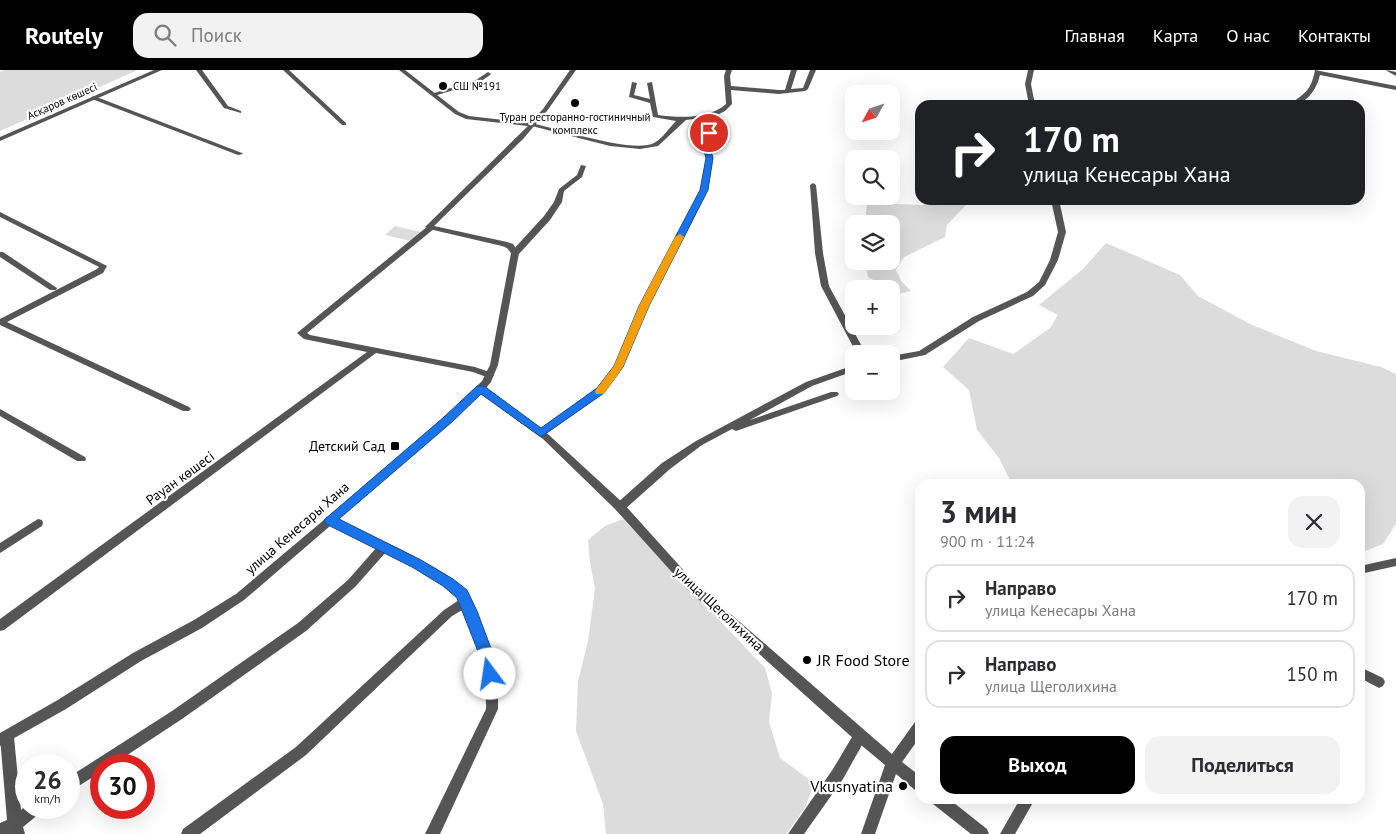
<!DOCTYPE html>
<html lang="ru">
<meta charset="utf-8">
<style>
body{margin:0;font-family:"PT Sans",sans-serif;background:#f2f2f3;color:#2b2b33;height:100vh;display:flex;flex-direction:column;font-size:19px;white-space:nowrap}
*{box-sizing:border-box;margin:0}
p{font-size:16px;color:#7c7c81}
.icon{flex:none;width:28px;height:28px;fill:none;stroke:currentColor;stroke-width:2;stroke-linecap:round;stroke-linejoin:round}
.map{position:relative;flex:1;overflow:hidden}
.details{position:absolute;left:915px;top:409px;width:450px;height:325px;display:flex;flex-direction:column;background:#fff;border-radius:15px;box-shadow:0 5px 20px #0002}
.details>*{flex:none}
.guide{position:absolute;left:915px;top:30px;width:450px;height:105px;border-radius:15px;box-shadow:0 5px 20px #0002;background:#202124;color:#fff;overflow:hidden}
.needle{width:32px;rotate:230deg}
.tools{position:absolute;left:845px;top:15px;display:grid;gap:10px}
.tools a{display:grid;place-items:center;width:55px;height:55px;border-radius:10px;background:#fff;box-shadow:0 5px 20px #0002;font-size:25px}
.speed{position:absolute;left:15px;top:684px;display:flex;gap:10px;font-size:25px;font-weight:700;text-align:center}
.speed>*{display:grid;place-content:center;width:65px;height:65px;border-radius:50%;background:#fff;box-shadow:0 5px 20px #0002;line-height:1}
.speed small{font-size:12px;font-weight:400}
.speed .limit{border:8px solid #d22;background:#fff;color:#111}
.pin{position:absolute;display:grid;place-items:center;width:42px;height:42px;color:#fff;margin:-21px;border:2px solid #fff;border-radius:50%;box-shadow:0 1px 5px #0007}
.me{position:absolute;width:55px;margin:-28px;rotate:346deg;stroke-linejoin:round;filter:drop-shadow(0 0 4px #0008)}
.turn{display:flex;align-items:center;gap:18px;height:105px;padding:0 25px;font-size:22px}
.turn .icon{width:65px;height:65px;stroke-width:2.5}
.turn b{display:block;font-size:35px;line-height:42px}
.round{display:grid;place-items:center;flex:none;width:52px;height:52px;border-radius:15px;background:#f2f2f3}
.head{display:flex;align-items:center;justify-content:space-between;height:85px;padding:0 25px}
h1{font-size:30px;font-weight:700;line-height:38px}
.primary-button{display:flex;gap:10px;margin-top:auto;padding:10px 25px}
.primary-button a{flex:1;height:58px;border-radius:15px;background:#000;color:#fff;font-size:20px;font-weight:700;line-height:58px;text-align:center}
.primary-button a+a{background:#f2f2f3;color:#2b2b33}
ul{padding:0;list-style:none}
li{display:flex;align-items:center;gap:15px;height:68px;margin:0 10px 8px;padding:0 15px;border:2px solid #e1e1e2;border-radius:15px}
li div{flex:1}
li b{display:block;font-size:19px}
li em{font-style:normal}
header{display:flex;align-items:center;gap:30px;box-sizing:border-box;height:70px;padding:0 25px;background:#000;color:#fff}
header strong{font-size:24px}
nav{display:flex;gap:28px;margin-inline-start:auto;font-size:18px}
.search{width:350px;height:45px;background:#f2f2f3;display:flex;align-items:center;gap:12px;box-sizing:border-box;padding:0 18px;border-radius:15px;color:#7c7c81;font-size:19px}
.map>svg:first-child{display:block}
.green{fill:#dcdcdc}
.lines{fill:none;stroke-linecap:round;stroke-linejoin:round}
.minor{fill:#555;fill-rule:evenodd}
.tertiary{fill:#555;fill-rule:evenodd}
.route{fill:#1a73e8;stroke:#114b97}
.slow{fill:#f59e0b}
.poi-dot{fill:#000;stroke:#fff;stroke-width:2}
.labels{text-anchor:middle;stroke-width:4.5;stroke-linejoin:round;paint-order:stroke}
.far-poi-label{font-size:11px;fill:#000;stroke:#fff;text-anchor:start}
.far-street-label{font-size:11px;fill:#000;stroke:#fff}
.poi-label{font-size:14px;fill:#000;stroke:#fff;text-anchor:end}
.street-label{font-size:14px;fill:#000;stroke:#fff}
.near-poi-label{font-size:16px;fill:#000;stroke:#fff;text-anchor:start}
</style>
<header>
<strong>Routely</strong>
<div class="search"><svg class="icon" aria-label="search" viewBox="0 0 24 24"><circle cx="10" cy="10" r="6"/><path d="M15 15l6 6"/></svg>Поиск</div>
<nav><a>Главная</a><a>Карта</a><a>О нас</a><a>Контакты</a></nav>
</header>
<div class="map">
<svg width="1396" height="764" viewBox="0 0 1396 764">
<rect width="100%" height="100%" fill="#fff"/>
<g class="green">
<polygon points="4,0 138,0 0,61 0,2"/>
<polygon points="930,130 958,130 967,134 947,155 945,167 904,187 896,200 902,212 911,221 899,224 868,207 865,191 891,191 891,154 865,154 867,133 923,135"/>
<polygon points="395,156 421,162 411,171 385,165"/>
<polygon points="1106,173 1180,205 1198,226 1250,254 1316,281 1381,297 1396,304 1396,454 1383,474 1360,483 1360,414 1012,414 999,388 977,360 969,320 943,297 969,268 1013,284 1050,258 1058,245 1039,235 1083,199"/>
<polygon points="623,449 765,598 772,623 769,652 780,688 814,713 805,738 786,764 606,764 603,734 576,661 578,611 588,571 595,518 590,493 588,470 605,456"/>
</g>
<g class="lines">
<g class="minor">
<polygon points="196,0 202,0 228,36 241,41 241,43 224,38"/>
<polygon points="283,0 289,0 346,53 346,55 342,55"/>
<path d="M 726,0 L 732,0 L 730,6 L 731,16 L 779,20 L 785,20 L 791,0 L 797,0 L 791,19 L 803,18 L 810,0 L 816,0 L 808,19 L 805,21 L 779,24 L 731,20 L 732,34 L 725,41 L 715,46 L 709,74 L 713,88 L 707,120 L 648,236 L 623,297 L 604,323 L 544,365 L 538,365 L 536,363 L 538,361 L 598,319 L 614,297 L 640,236 L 701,120 L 707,88 L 703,74 L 709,47 L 686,50 L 658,76 L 640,79 L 610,76 L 528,55 L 531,53 C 556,58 633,84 654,73 C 663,68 669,58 676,51 L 653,47 L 650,33 L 629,27 L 632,12 L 637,13 L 634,25 L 650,29 L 647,13 L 652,12 L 658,45 C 679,48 709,49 726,34 L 724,6 Z"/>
<polygon points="1028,0 1034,0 1031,14 1035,35 1029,35 1025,14"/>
<path d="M 1315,0 L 1396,16 L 1396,20 L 1320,5 C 1316,21 1306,35 1289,35 C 1305,23 1311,21 1315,0 Z"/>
<polygon points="1386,0 1396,2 1396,6 1387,1"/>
<polygon points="488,2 491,4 490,5 480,12 434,26 431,24 476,10"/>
<polygon points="94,26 242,83 243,84 238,85 92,29 92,27"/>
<polygon points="581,95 586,96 582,107 564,121 562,132 550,150 518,185 512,185 512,181 544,146 554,132 559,119 577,105"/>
<polygon points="813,113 816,115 823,183 829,216 866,284 857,284 821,216 815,183 810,115"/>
<polygon points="1051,130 1059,130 1066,162 1058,190 1045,215 1033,226 979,251 925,285 891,292 891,286 919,281 973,247 1027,222 1039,212 1050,190 1058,162"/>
<polygon points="1150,130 1158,130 1158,131 1154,133"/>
<polygon points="0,142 107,196 103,203 7,252 189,337 191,339 189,341 183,341 0,255 0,249 97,199 99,197 0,147"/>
<polygon points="428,156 434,156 435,158 307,263 310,265 475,297 492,303 494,305 492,307 489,308 473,302 376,283 4,560 0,561 0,549 367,282 304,269 297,263"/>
<polygon points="0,182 3,182 57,218 56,220 50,220 0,187"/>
<polygon points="854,295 854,301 812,316 750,350 831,322 837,322 839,324 837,326 739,360 736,361 732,359 702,375 670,399 624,440 616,440 615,437 616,434 662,393 696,371 806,312"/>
<polygon points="0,339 85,387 86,389 85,391 77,391 0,346"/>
<path d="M 330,446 L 402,480 L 437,499 L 452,509 L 467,523 L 477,544 L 495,597 L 498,616 L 498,639 L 440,764 L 425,764 L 486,639 C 487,604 475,572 464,539 L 452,546 L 306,685 L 200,764 L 181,764 L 183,759 L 296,677 L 444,540 L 459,530 C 440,508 412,494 386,482 L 356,516 L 306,561 L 182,649 L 112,695 L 101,695 L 101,702 L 69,722 L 69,707 L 172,641 L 298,553 L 348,510 L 377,477 L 326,453 L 325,450 L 326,447 Z"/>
<polygon points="38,449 42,450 43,453 42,456 0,483 0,473"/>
<polygon points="1360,597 1383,608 1385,612 1383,616 1379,618 1360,608"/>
<polygon points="860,660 865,662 867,666 843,709 804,764 788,764 833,699 855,662"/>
<polygon points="7,661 12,663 14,667 21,740 26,736 26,738 42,738 40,743 23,757 25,764 0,764 0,753 7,750 0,667 2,663"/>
<polygon points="1020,729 1035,729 1015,764 1000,764"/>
</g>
<g class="tertiary">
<polygon points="154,0 162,0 0,71 0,67"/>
<polygon points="399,0 405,0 459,42 469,46 530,53 543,39 570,0 576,0 547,41 523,69 434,156 507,172 513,174 519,183 498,295 491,312 486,318 549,365 623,433 696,514 892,684 915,652 920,650 920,667 902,692 920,706 920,722 915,720 896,704 875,764 861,764 885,695 855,670 688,520 615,439 543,369 480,323 451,352 244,530 202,558 141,591 66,639 0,676 0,663 56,631 133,583 194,550 236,524 445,348 482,311 490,295 511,183 507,178 502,176 429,159 425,157 528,56 466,49 455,44"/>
<polygon points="1396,488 1396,496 1360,504 1360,496"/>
<polygon points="931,729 949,729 987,759 989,764 971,764 933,734"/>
</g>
</g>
<polygon class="route" points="706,61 712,63 709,74 713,88 708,120 649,236 623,297 604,323 541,367 481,324 452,352 339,449 421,490 453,509 467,520 477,541 495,589 498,604 495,609 490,611 485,609 481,589 457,528 443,516 412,497 326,454 324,450 444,347 477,316 484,316 541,358 597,318 614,296 639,236 700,120 706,88 702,74"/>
<polygon class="slow" points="680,164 684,167 649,236 623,297 604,324 596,324 595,321 614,296 639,236 675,167"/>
<g class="poi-dot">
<circle cx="443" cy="16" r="5"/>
<circle cx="575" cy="33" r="5"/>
<rect x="390" y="371" width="10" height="10" rx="2.5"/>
<circle cx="807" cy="590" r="5"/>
<circle cx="903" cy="716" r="5"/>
</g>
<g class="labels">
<g class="far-poi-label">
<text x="453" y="20">СШ №191</text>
<text x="575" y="51" text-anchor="middle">Туран ресторанно-гостиничный<tspan x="575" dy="13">комплекс</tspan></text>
</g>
<g class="far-street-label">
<text transform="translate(62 31) rotate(-24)" y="4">Асқаров көшесі</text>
</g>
<g class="poi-label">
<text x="385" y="381">Детский Сад</text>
</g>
<g class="street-label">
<text transform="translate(180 408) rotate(-36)" y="5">Рауан көшесі</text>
<text transform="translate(297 458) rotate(-41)" y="5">улица Кенесары Хана</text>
<text transform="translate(719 539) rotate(43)" y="5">улица Щеголихина</text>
</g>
<g class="near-poi-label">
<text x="817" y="596">JR Food Store</text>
<text x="893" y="722" text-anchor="end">Vkusnyatina</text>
</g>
</g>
</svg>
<div class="tools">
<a><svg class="needle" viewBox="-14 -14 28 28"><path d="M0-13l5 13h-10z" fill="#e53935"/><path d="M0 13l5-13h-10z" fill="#7c7c81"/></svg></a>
<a><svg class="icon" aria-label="search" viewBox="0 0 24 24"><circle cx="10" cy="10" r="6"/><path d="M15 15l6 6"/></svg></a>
<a><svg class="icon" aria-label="layers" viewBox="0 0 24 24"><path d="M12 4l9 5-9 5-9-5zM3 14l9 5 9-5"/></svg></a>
<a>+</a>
<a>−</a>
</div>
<div class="speed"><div>26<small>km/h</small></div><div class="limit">30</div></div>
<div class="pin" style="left:709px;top:63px;background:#d93025"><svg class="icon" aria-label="arrive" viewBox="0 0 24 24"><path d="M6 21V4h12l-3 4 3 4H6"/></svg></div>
<svg class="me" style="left:490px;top:604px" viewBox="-20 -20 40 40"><circle r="19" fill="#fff"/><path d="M0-13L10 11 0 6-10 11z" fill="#1a73e8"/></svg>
<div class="guide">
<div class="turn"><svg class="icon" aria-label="right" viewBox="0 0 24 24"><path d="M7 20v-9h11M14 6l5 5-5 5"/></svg><div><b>170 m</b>улица Кенесары Хана</div></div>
</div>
<section class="details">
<div class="head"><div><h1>3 мин</h1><p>900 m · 11:24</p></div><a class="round"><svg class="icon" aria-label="close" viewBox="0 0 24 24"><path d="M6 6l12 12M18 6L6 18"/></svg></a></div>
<ul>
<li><svg class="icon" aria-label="right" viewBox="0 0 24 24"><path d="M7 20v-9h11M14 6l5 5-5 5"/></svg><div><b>Направо</b><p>улица Кенесары Хана</p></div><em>170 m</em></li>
<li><svg class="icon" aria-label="right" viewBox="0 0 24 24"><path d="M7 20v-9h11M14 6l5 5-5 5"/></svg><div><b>Направо</b><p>улица Щеголихина</p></div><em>150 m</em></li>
</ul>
<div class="primary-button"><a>Выход</a><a>Поделиться</a></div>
</section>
</div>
